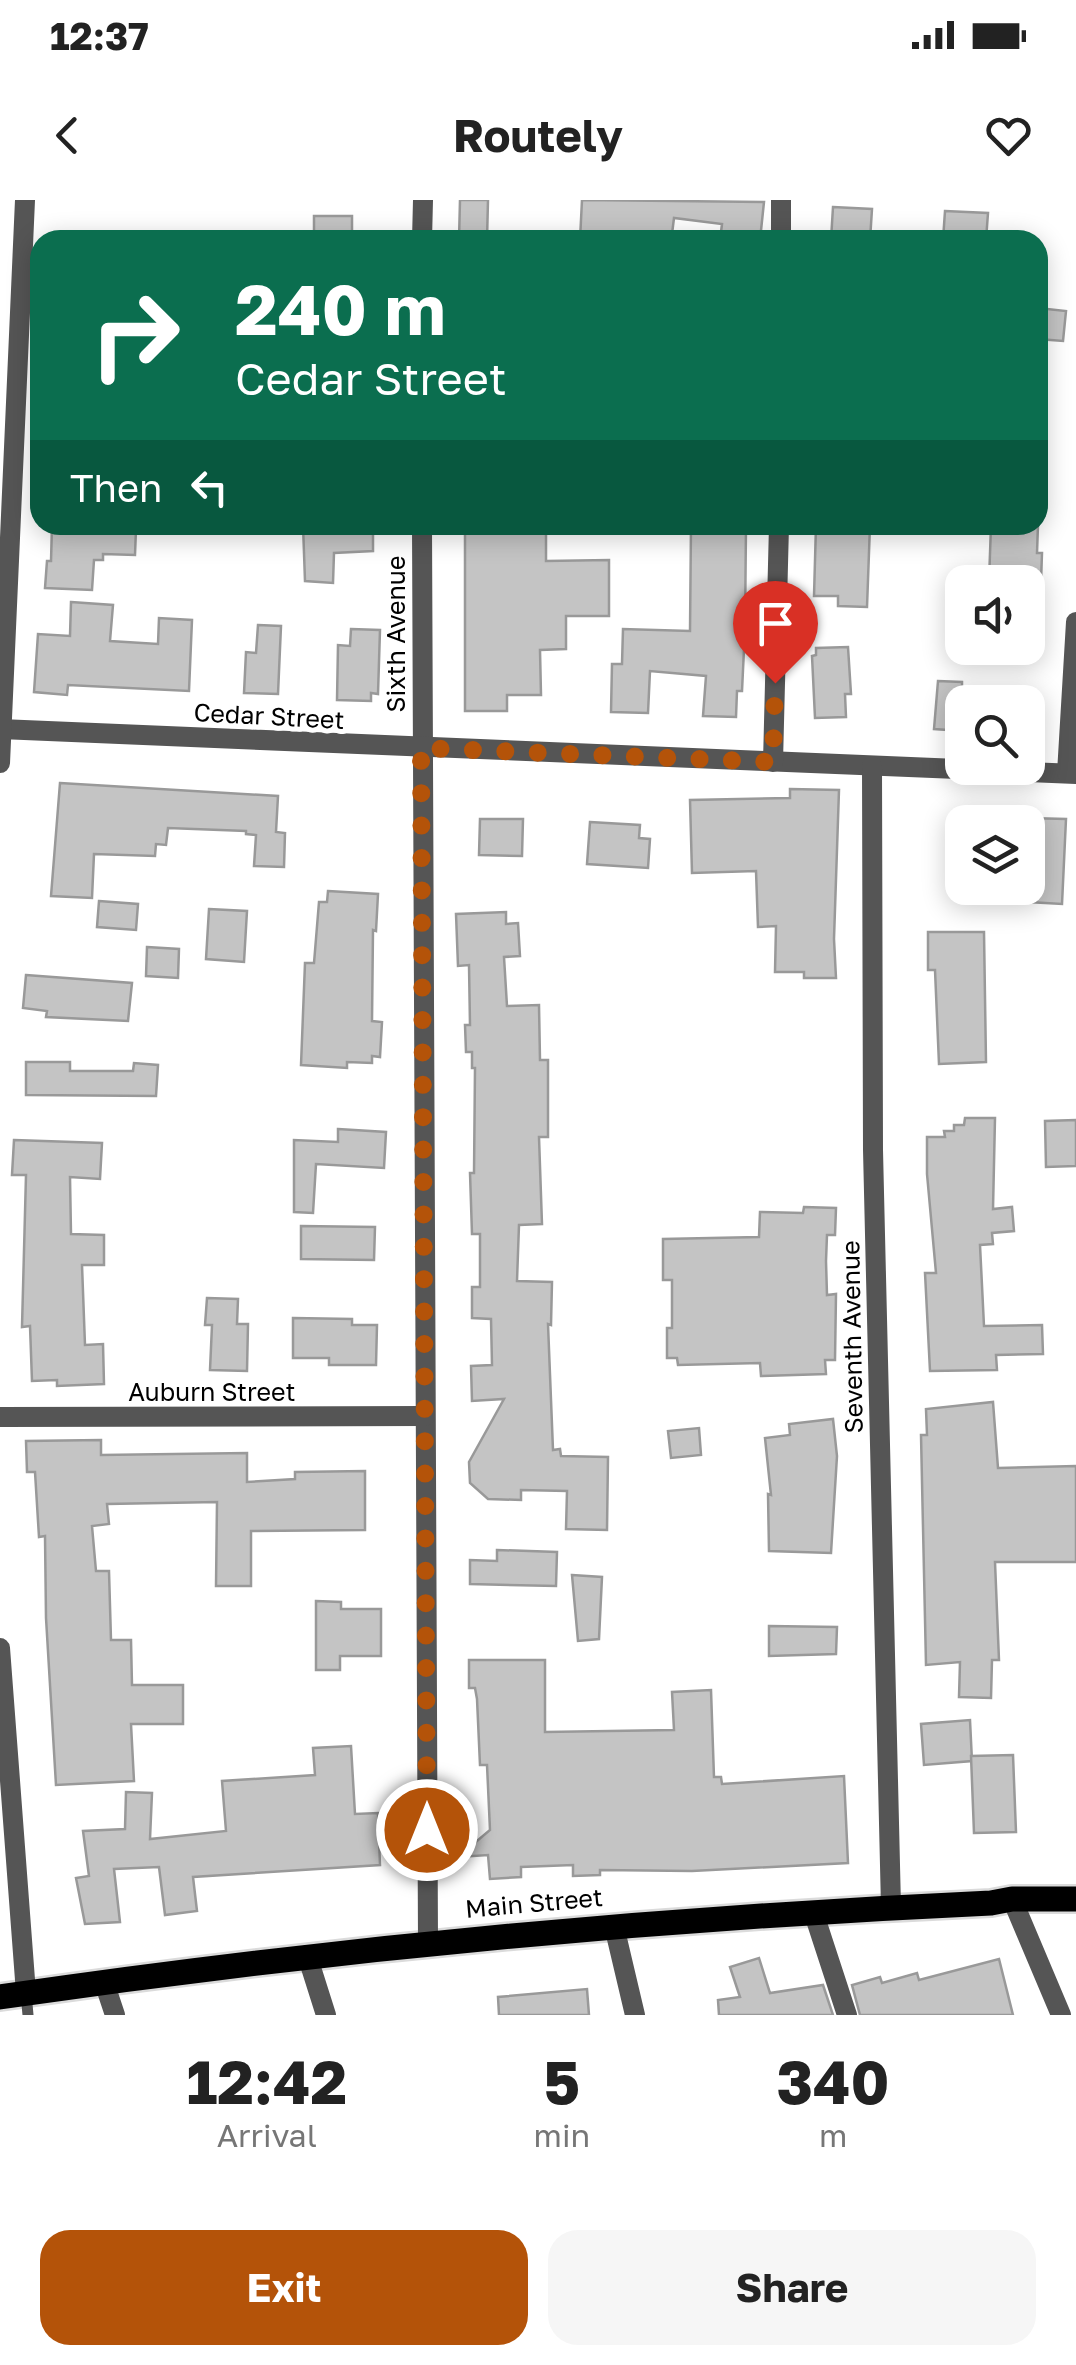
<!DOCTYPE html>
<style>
body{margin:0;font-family:"Golos Text",sans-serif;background:#f6f6f6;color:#222;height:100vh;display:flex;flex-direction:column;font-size:38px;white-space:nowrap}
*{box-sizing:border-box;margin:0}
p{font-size:32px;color:#767676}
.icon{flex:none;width:55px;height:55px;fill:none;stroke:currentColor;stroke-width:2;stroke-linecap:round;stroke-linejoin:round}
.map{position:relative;height:1815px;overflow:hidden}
.drawer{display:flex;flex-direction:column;background:#fff;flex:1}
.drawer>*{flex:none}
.top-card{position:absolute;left:30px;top:30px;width:1018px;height:305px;border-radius:30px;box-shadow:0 5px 25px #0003;background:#0b6e4f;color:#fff;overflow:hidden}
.tools{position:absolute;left:945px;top:365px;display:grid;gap:20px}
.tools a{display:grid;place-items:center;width:100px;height:100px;border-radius:20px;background:#fff;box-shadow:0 5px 25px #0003;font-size:50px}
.pin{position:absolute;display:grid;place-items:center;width:85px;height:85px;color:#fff;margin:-102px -42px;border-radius:50% 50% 50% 0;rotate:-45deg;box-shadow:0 0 10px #0007}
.pin .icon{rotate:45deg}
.me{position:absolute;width:110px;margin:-55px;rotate:0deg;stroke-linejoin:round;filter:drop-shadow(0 0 8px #0008)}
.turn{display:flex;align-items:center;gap:35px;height:210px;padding:0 40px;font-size:45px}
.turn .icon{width:130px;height:130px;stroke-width:2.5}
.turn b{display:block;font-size:70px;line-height:85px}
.then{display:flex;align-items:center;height:95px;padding:0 40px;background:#0003;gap:20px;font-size:38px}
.eta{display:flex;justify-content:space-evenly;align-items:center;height:170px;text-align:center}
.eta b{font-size:60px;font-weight:700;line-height:70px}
.primary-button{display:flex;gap:20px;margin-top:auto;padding:20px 40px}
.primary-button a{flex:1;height:115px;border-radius:30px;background:#b45309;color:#fff;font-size:40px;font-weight:700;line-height:115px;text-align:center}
.primary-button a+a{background:#f6f6f6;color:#222}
.status{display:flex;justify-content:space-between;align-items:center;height:70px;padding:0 50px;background:#fff;direction:ltr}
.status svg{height:28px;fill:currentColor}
header{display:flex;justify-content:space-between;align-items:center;height:130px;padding:0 40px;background:#fff;font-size:45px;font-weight:700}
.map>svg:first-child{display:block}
.building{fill:#c4c4c4;stroke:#999;stroke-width:2.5}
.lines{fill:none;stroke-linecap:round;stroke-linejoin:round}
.primary-casing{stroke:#dbdbdb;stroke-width:30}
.lane{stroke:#555;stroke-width:11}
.street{stroke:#555;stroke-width:20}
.primary{stroke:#000;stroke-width:25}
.route{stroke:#b45309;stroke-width:18;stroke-dasharray:0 32.4}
.labels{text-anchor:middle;stroke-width:10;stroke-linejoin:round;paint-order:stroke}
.street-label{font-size:25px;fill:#000;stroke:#fff}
</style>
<div class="status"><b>12:37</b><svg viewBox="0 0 49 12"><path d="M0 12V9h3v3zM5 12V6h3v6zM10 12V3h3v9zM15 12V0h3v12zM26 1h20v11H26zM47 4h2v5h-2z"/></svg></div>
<header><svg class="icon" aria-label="back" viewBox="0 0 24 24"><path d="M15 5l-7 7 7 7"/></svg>Routely<svg class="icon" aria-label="heart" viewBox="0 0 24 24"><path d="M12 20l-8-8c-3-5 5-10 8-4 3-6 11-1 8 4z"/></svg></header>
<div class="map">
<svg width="1076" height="1815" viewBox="0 0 1076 1815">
<rect width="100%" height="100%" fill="#fff"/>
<g class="building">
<polygon points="460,0 488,0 487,40 459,40"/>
<polygon points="582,0 764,2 760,40 720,40 722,24 674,18 672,34 667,34 666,40 580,40"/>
<polygon points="833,7 872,9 870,40 831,40"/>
<polygon points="945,11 988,13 986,40 943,40"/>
<rect x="314" y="16" width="38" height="24"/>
<polygon points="1038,108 1066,111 1063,141 1038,139"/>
<polygon points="52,325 125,325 125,329 136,329 135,355 103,354 103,360 94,360 92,390 45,388 47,361 51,361"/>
<polygon points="303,325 373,325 373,351 334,353 333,383 305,381"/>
<polygon points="465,325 546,325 546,361 609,360 609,416 566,416 566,449 540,450 541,495 507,495 507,511 465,511"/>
<polygon points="691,325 746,325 745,428 742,491 737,491 736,517 703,516 706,476 650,471 648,513 611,512 612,464 622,464 623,429 690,431"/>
<polygon points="816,325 870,325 867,407 838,406 838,396 814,396"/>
<polygon points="991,325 1038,325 1037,353 1042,353 1041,382 989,382"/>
<polygon points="71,402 113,405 110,441 158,444 159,418 192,420 189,491 68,485 67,495 34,492 38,434 70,436"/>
<polygon points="258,425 281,426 278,494 244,493 246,452 256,453"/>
<polygon points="351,429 380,430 378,494 371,493 371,501 337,500 338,445 350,446"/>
<polygon points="848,447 851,494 845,494 846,517 815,518 812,456 816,455 816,448"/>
<polygon points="938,481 962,482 962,531 934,529"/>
<polygon points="60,583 278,596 276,632 285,633 284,667 254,666 256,635 246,634 246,631 168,628 166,645 156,644 155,656 94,654 92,698 51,696"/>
<polygon points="790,589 839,590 834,739 836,778 804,778 804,772 775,772 776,726 758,727 756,671 692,673 690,600 790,598"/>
<polygon points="1028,618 1066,619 1062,704 1028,702"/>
<polygon points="480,619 523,619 522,656 479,655"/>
<polygon points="590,622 640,625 639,638 650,639 648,668 587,664"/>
<polygon points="328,691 378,694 376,731 373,730 372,821 382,822 380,857 372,856 372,863 347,862 347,868 301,865 305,763 314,763 319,702 327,702"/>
<polygon points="99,701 138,704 136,730 97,727"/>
<polygon points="209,709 247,711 244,762 206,759"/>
<polygon points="506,712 506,724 518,723 520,756 504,757 507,806 539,805 540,860 548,860 548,937 539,937 542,1024 519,1025 517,1081 552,1082 551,1125 548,1124 553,1250 560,1249 561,1256 608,1257 607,1330 566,1329 567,1291 521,1290 521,1300 488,1299 470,1283 469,1262 504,1199 472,1201 471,1166 492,1165 491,1119 472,1118 472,1087 480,1087 480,1034 472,1034 470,973 474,973 475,868 472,868 472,852 466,852 465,825 470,825 469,765 458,766 456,714"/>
<polygon points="928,732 984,732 986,862 939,864 935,770 928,770"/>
<polygon points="147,747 179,749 178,778 146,776"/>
<polygon points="26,775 132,783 128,821 46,817 47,811 23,808"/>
<polygon points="26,862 70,862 70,871 133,871 134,863 158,865 156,896 26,895"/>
<polygon points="965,918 995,918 993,1009 1012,1007 1014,1031 992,1033 993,1044 980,1045 984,1126 1042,1125 1043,1154 996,1155 997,1170 930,1171 925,1073 936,1073 927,974 927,937 945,937 944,931 954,931 954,925 964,925"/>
<polygon points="1076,920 1076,966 1046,967 1045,921"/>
<polygon points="338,929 386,932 384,968 316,964 313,1013 294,1012 294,940 338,942"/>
<polygon points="14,940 102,943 100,979 70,977 71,1034 104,1035 104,1065 82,1065 85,1145 103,1144 104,1184 57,1186 57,1180 32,1181 30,1126 22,1127 26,975 12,975"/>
<polygon points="804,1007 836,1008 835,1035 827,1035 826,1061 827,1095 836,1094 835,1160 825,1160 826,1174 761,1176 760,1163 678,1165 677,1158 667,1158 667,1128 672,1128 672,1080 663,1080 663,1039 759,1037 760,1012 803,1013"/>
<polygon points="301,1026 375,1027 374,1060 301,1059"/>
<polygon points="207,1098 238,1099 237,1124 248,1124 247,1171 210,1170 212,1125 205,1125"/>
<polygon points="293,1118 352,1119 352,1125 377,1125 376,1165 329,1165 329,1158 293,1158"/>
<polygon points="993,1202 998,1268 1076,1266 1076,1362 995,1362 999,1460 992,1460 991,1498 959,1497 960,1462 926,1465 921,1235 927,1235 926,1209"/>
<polygon points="833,1219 837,1256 831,1353 769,1351 768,1294 771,1295 765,1238 790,1235 789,1224"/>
<polygon points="699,1228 701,1255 671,1258 668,1231"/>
<polygon points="101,1240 101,1255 247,1253 247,1282 295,1279 295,1272 365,1271 365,1330 251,1331 251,1386 216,1386 217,1302 107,1304 109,1324 92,1326 96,1371 109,1371 111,1440 131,1440 132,1485 183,1485 183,1524 131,1524 134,1581 56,1585 46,1418 45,1336 39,1337 35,1272 27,1272 26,1241"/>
<polygon points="497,1350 557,1352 556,1386 470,1384 470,1360 497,1361"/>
<polygon points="572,1375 602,1377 599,1439 578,1441"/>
<polygon points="316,1401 341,1402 341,1409 381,1409 381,1456 340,1456 340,1470 316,1470"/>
<polygon points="769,1426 837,1427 836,1454 769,1456"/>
<polygon points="469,1460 545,1460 545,1532 674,1530 672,1492 711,1490 714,1577 721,1577 722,1584 844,1576 848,1663 692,1671 600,1670 600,1675 573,1676 573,1665 521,1667 521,1677 490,1679 488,1655 458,1657 490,1630 487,1565 480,1565 477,1499 475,1488 469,1488"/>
<polygon points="970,1520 972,1561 924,1565 921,1524"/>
<polygon points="351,1546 355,1614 378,1613 380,1665 193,1677 197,1711 165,1715 159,1667 114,1669 120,1722 85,1724 76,1678 89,1676 83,1631 125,1629 126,1592 152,1593 150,1639 226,1631 222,1581 315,1575 313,1548"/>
<polygon points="1013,1555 1016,1632 974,1633 971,1556"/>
<polygon points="759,1758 770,1793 823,1785 833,1815 719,1815 718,1800 740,1797 730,1767"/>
<polygon points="999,1759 1013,1815 860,1815 852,1785 880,1777 882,1783 917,1773 919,1780"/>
<polygon points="587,1789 589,1815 499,1815 498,1797"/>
</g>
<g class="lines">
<g class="primary-casing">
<path id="primary" d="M 0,1797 C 329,1749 659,1718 991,1703 L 1012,1699 L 1076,1699"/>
</g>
<polyline class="lane" points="26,1793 28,1815"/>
<g class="street">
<polyline points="422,40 423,0"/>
<polyline points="781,40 781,0"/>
<polyline points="422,325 428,1742"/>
<polyline points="0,529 1076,574"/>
<polyline points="773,562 779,325"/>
<polyline points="0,563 25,0"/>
<polyline points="872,566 873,950 891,1707"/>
<polyline points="1067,573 1076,422"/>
<polyline points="0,1217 425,1216"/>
<polyline points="0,1448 26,1793"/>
<polyline points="1012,1699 1061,1815"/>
<polyline points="813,1711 847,1815"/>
<polyline points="614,1726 635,1815"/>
<polyline points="307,1755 326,1815"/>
<polyline points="104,1782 115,1815"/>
</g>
<use href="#primary" class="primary"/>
</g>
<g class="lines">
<polyline class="route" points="427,1630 421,548 773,562 775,483"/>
</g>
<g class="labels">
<g class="street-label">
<text transform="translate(396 434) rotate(-90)" y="9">Sixth Avenue</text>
<text transform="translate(269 516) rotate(3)" y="9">Cedar Street</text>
<text transform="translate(852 1137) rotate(-91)" y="9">Seventh Avenue</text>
<text x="212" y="1201">Auburn Street</text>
<text transform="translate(534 1703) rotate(-5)" y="9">Main Street</text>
</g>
</g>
</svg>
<div class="tools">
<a><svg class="icon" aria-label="sound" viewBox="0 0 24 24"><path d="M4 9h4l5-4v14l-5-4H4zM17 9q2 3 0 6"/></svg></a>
<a><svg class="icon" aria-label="search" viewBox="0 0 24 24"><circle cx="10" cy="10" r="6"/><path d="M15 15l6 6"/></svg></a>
<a><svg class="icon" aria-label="layers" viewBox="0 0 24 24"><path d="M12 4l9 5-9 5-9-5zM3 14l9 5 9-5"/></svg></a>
</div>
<div class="pin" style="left:775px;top:483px;background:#d93025"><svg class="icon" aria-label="arrive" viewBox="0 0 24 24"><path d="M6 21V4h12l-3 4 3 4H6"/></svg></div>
<svg class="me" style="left:427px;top:1630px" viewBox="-20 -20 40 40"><circle r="17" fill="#b45309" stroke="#fff" stroke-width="3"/><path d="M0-11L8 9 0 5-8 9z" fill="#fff"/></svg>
<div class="top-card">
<div class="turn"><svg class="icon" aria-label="right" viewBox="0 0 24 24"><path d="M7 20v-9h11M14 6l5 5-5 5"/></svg><div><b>240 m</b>Cedar Street</div></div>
<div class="then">Then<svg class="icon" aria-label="left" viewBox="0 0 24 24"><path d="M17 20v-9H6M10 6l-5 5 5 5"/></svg></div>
</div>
</div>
<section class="drawer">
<div class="eta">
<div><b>12:42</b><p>Arrival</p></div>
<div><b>5</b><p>min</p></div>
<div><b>340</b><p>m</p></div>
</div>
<div class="primary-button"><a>Exit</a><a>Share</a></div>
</section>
